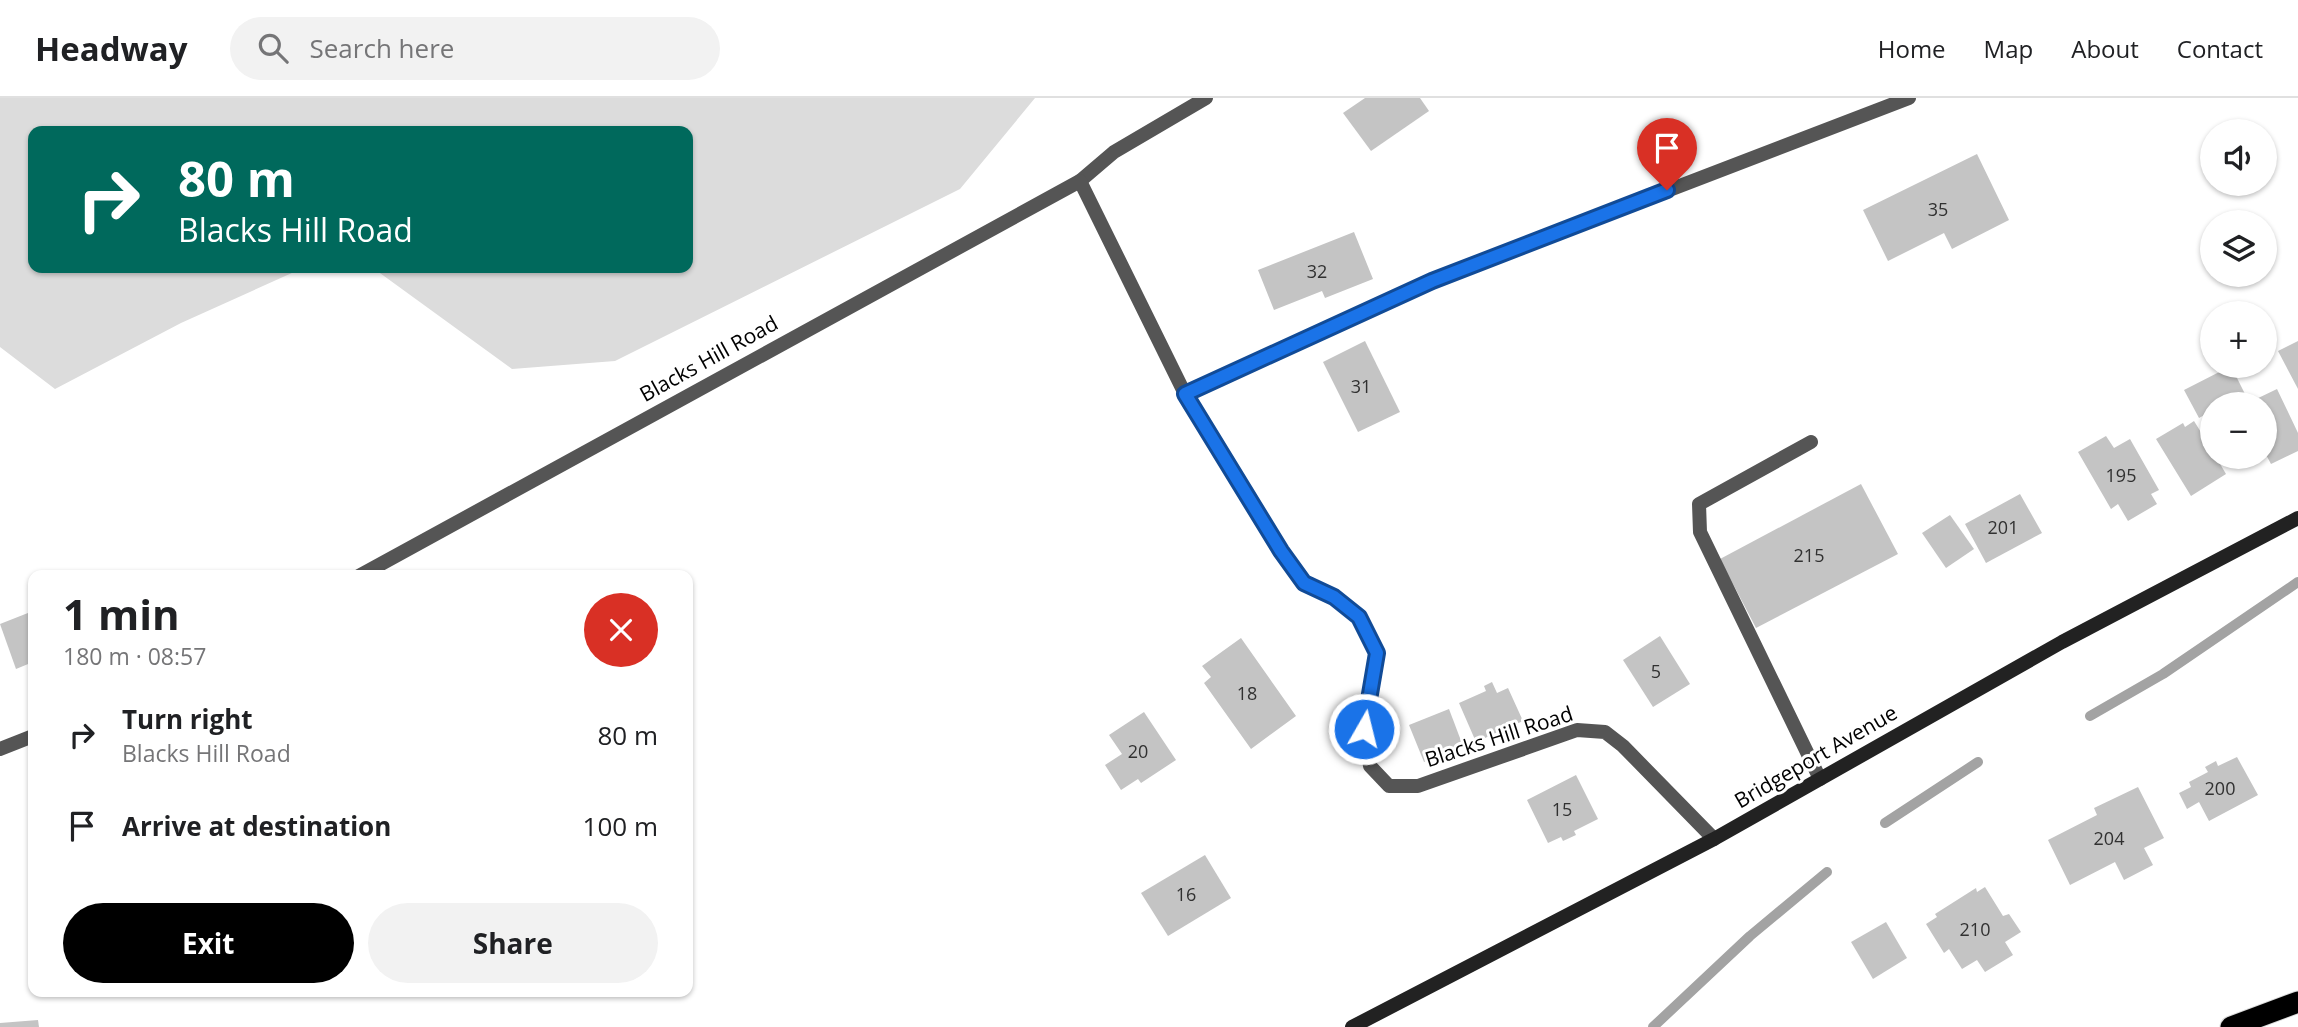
<!DOCTYPE html>
<meta charset="utf-8">
<style>
:root{--surface:#fff;--page:#f2f2f2;--text:#202124;--muted:#757577;--line:#e0e0e0;--accent:#000}
body{margin:0;font-family:"Open Sans",sans-serif;background:var(--page);color:var(--text);height:100vh;display:flex;flex-direction:column;font-size:26px;white-space:nowrap}
*{box-sizing:border-box;margin:0}
p{font-size:23px;color:var(--muted)}
.icon{flex:none;width:38px;height:38px;fill:none;stroke:currentColor;stroke-width:2;stroke-linecap:round;stroke-linejoin:round}
.map{position:relative;flex:1;overflow:hidden}
.side{position:absolute;left:28px;top:472px;width:665px;height:427px;display:flex;flex-direction:column;background:var(--surface);border-radius:14px;box-shadow:0 2px 5px #0004}
.side>*{flex:none}
.guide{position:absolute;left:28px;top:28px;width:665px;height:147px;border-radius:14px;box-shadow:0 2px 5px #0004;background:#00695c;color:#fff;overflow:hidden}
.fabs{position:absolute;left:2200px;top:21px;display:grid;gap:14px}
.fabs a{display:grid;place-items:center;width:77px;height:77px;border-radius:50%;background:var(--surface);box-shadow:0 2px 5px #0004;font-size:35px}
.pin{position:absolute;display:grid;place-items:center;width:60px;height:60px;color:#fff;margin:-72px -30px;border-radius:50% 50% 50% 0;rotate:-45deg;box-shadow:0 0 7px #0007}
.pin .icon{rotate:45deg}
.me{position:absolute;width:77px;margin:-38px;rotate:8deg;stroke-linejoin:round;filter:drop-shadow(0 0 5px #0008)}
.turn{display:flex;align-items:center;gap:24px;height:147px;padding:0 35px;font-size:32px}
.turn .icon{width:91px;height:91px;stroke-width:2.5}
.turn b{display:block;font-size:49px;line-height:60px}
.round{display:grid;place-items:center;flex:none;width:74px;height:74px;border-radius:37px;background:var(--page)}
.headline{display:flex;align-items:center;justify-content:space-between;height:119px;padding:0 35px}
h1{font-size:42px;font-weight:700;line-height:52px}
.action{display:flex;gap:14px;margin-top:auto;padding:14px 35px}
.action a{flex:1;height:80px;border-radius:42px;background:var(--accent);color:#fff;font-size:28px;font-weight:700;line-height:80px;text-align:center}
.action a+a{background:var(--page);color:var(--text)}
ul{padding:0;list-style:none}
li{display:flex;align-items:center;gap:21px;height:91px;padding:0 35px}
li div{flex:1}
li b{display:block;font-size:26px}
li em{font-style:normal}
header{display:flex;align-items:center;gap:42px;box-sizing:border-box;height:98px;padding:0 35px;background:var(--surface);border-bottom:2px solid var(--line)}
header strong{font-size:33px}
nav{display:flex;gap:38px;margin-inline-start:auto;font-size:24px}
.search{width:490px;height:63px;background:var(--page);display:flex;align-items:center;gap:18px;box-sizing:border-box;padding:0 24px;border-radius:38px;color:var(--muted);font-size:26px}
.map>svg:first-child{display:block}
</style>
<header>
<strong>Headway</strong>
<div class="search"><svg class="icon" aria-label="search" viewBox="0 0 24 24"><circle cx="10" cy="10" r="6"/><path d="M15 15l6 6"/></svg>Search here</div>
<nav><a>Home</a><a>Map</a><a>About</a><a>Contact</a></nav>
</header>
<div class="map">
<svg width="2298" height="929" viewBox="0 0 2298 929">
<rect width="100%" height="100%" fill="#fff"/>
<polygon fill="#dcdcdc" points="0,0 1035,0 960,91 615,263 512,271 373,170 688,170 688,33 33,33 33,170 303,170 181,225 55,291 0,249"/>
<g fill="none" stroke-linecap="round" stroke-linejoin="round">
<g stroke="#a3a3a3" stroke-width="10">
<polyline points="2090,618 2163,576 2298,484"/>
<polyline points="1885,725 1978,664"/>
<polyline points="1653,929 1750,838 1827,774"/>
</g>
</g>
<g fill="#c4c4c4">
<polygon points="1365,0 1420,0 1429,13 1371,53 1343,15"/>
<polygon points="1977,56 2009,122 1952,151 1944,135 1888,163 1863,112"/>
<polygon points="1354,134 1373,181 1325,200 1322,193 1274,212 1258,172"/>
<polygon points="1365,243 1400,314 1358,334 1323,264"/>
<polygon points="2298,243 2298,291 2278,253"/>
<polygon points="2231,268 2245,296 2225,306 2212,306 2212,313 2199,320 2184,292"/>
<polygon points="2277,291 2298,335 2298,353 2271,366 2264,353 2264,306 2253,306 2252,303"/>
<polygon points="2194,323 2212,352 2212,359 2216,359 2226,376 2191,398 2156,341 2183,325 2185,329"/>
<polygon points="2106,338 2114,350 2130,341 2159,392 2151,396 2157,406 2128,423 2118,406 2111,411 2078,354"/>
<polygon points="1861,386 1898,456 1756,530 1720,461"/>
<polygon points="2020,396 2042,435 1986,465 1965,426"/>
<polygon points="1950,417 1974,451 1946,470 1922,435"/>
<polygon points="33,513 33,564 16,571 0,526"/>
<polygon points="1660,538 1690,586 1653,609 1623,562"/>
<polygon points="1241,540 1296,618 1251,651 1204,585 1211,579 1202,568"/>
<polygon points="1492,584 1497,595 1508,590 1523,623 1476,644 1459,605 1486,593 1484,588"/>
<polygon points="1449,611 1463,648 1424,664 1409,627"/>
<polygon points="1144,614 1176,662 1141,685 1138,681 1121,692 1105,667 1122,656 1109,637"/>
<polygon points="2237,659 2258,697 2209,723 2199,704 2187,711 2179,695 2191,689 2189,684 2208,674 2205,669 2216,663 2218,668"/>
<polygon points="1576,677 1598,721 1574,733 1576,737 1563,743 1561,739 1548,745 1527,702"/>
<polygon points="2138,689 2164,740 2144,750 2153,767 2124,782 2115,764 2070,787 2048,742 2097,717 2094,710"/>
<polygon points="1205,757 1231,800 1168,838 1141,795"/>
<polygon points="1985,789 2003,818 2009,816 2021,834 2005,844 2013,857 1985,874 1977,862 1962,871 1949,851 1944,855 1926,826 1937,819 1935,816 1976,790 1977,794"/>
<polygon points="1886,824 1907,860 1873,881 1851,844"/>
<polygon points="38,922 39,929 0,929 0,925"/>
</g>
<g fill="none" stroke-linecap="round" stroke-linejoin="round">
<defs>
<polyline id="motorway" points="2231,929 2298,904"/>
</defs>
<use href="#motorway" stroke="#dbdbdb" stroke-width="23"/>
<polyline stroke="#555" stroke-width="14" points="1811,344 1699,406 1700,434 1820,681"/>
<g stroke="#555" stroke-width="14">
<polyline points="1080,83 1114,54 1206,0"/>
<polyline points="1185,296 1432,183 1909,0"/>
<polyline points="359,478 1080,83 1185,296 1281,453 1304,485 1334,499 1359,519 1377,555 1364,631 1370,668 1389,688 1418,688 1577,632 1605,634 1623,648 1714,741"/>
<polyline points="0,651 33,638"/>
</g>
<polyline stroke="#222" stroke-width="14" points="1352,929 1714,741 2062,544 2298,420"/>
<use href="#motorway" stroke="#000" stroke-width="21"/>
</g>
<g fill="none" stroke-linecap="round" stroke-linejoin="round">
<defs>
<polyline id="route" points="1364,631 1377,555 1359,519 1334,499 1304,485 1281,453 1185,296 1432,183 1667,92"/>
</defs>
<use href="#route" stroke="#114b97" stroke-width="18"/>
<use href="#route" stroke="#1a73e8" stroke-width="12"/>
</g>
<g text-anchor="middle" stroke-width="6" stroke-linejoin="round" paint-order="stroke">
<g font-size="18" fill="#313131">
<text x="1938" y="118">35</text>
<text x="1317" y="180">32</text>
<text x="1361" y="295">31</text>
<text x="2121" y="384">195</text>
<text x="2003" y="436">201</text>
<text x="1809" y="464">215</text>
<text x="1656" y="580">5</text>
<text x="1247" y="602">18</text>
<text x="1138" y="660">20</text>
<text x="2220" y="697">200</text>
<text x="1562" y="718">15</text>
<text x="2109" y="747">204</text>
<text x="1186" y="803">16</text>
<text x="1975" y="838">210</text>
</g>
<g font-size="21" fill="#000" stroke="#fff">
<text transform="translate(709 261) rotate(-29)" y="7">Blacks Hill Road</text>
<text transform="translate(1499 639) rotate(-18)" y="7">Blacks Hill Road</text>
<text transform="translate(1816 659) rotate(-30)" y="7">Bridgeport Avenue</text>
</g>
</g>
</svg>
<div class="fabs">
<a><svg class="icon" aria-label="sound" viewBox="0 0 24 24"><path d="M4 9h4l5-4v14l-5-4H4zM17 9q2 3 0 6"/></svg></a>
<a><svg class="icon" aria-label="layers" viewBox="0 0 24 24"><path d="M12 4l9 5-9 5-9-5zM3 14l9 5 9-5"/></svg></a>
<a>+</a>
<a>−</a>
</div>
<div class="pin" style="left:1667px;top:92px;background:#d93025"><svg class="icon" aria-label="arrive" viewBox="0 0 24 24"><path d="M6 21V4h12l-3 4 3 4H6"/></svg></div>
<svg class="me" style="left:1364px;top:631px" viewBox="-20 -20 40 40"><circle r="17" fill="#1a73e8" stroke="#fff" stroke-width="3"/><path d="M0-11L8 9 0 5-8 9z" fill="#fff"/></svg>
<div class="guide">
<div class="turn"><svg class="icon" aria-label="right" viewBox="0 0 24 24"><path d="M7 20v-9h11M14 6l5 5-5 5"/></svg><div><b>80 m</b>Blacks Hill Road</div></div>
</div>
<section class="side">
<div class="headline"><div><h1>1 min</h1><p>180 m · 08:57</p></div><a class="round" style="background:#d93025;color:#fff"><svg class="icon" aria-label="close" viewBox="0 0 24 24"><path d="M6 6l12 12M18 6L6 18"/></svg></a></div>
<ul>
<li><svg class="icon" aria-label="right" viewBox="0 0 24 24"><path d="M7 20v-9h11M14 6l5 5-5 5"/></svg><div><b>Turn right</b><p>Blacks Hill Road</p></div><em>80 m</em></li>
<li><svg class="icon" aria-label="arrive" viewBox="0 0 24 24"><path d="M6 21V4h12l-3 4 3 4H6"/></svg><div><b>Arrive at destination</b></div><em>100 m</em></li>
</ul>
<div class="action"><a>Exit</a><a>Share</a></div>
</section>
</div>
